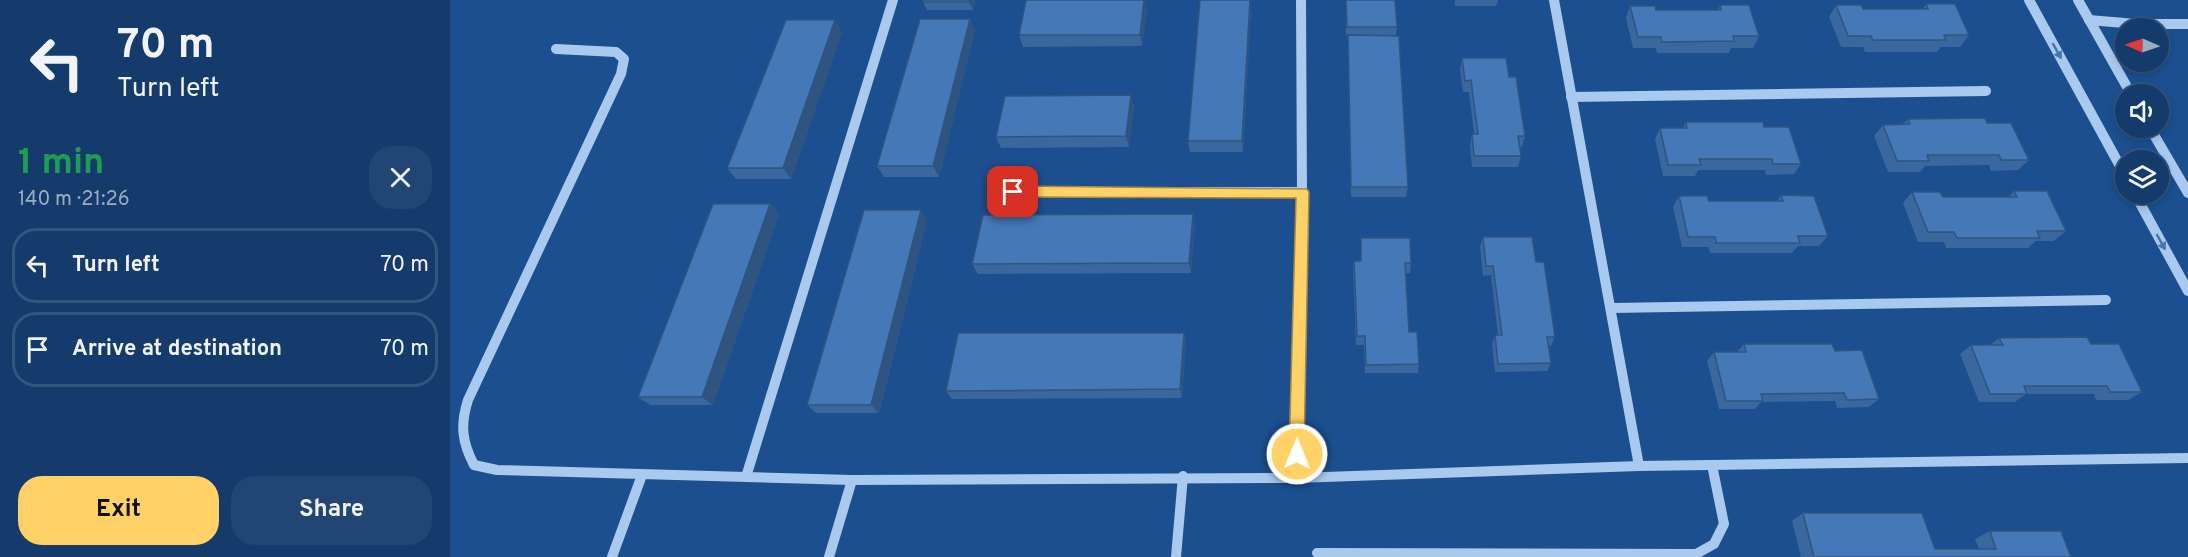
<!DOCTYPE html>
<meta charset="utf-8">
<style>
:root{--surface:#143b6b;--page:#214673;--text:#f1f3f6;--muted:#9dadc1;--line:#33557e;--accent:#ffd166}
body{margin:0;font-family:Overpass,sans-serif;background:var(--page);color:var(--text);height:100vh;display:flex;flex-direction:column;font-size:22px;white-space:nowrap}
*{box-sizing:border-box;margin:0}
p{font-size:20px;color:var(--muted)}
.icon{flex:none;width:33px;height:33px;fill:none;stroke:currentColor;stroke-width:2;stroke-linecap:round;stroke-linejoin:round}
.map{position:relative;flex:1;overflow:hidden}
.panel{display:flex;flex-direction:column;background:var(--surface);width:450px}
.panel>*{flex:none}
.top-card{background:#143b6b;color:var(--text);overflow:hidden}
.needle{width:39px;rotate:272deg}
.fabs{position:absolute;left:1665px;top:18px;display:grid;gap:12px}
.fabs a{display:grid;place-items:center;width:54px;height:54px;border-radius:50%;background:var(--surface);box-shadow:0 3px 9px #0003,0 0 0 2px var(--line);font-size:30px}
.pin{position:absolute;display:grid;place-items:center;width:51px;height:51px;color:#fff;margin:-26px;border-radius:12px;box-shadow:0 3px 9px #0006}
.me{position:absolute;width:66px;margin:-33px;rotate:1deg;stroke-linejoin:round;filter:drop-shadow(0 0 4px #0008)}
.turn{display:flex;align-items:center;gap:21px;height:126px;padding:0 18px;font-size:27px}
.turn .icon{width:78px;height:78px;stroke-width:2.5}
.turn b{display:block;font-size:42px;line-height:51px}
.round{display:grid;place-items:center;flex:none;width:63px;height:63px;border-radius:24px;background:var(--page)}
.head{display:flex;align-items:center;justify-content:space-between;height:102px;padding:0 18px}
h1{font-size:36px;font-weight:700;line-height:45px;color:#1e9e55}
.button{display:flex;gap:12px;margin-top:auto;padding:12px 18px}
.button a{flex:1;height:69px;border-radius:24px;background:var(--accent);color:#111;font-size:24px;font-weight:700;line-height:69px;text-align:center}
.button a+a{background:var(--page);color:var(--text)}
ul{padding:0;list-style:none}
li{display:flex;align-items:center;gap:18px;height:75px;margin:0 12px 9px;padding:0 6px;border:3px solid var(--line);border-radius:24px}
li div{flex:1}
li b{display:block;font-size:22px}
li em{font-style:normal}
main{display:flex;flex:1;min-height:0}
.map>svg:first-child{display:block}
</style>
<main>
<section class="panel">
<div class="top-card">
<div class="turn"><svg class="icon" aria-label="left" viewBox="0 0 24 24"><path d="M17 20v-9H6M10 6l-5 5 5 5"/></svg><div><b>70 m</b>Turn left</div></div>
</div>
<div class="head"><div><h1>1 min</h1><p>140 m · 21:26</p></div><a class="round"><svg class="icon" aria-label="close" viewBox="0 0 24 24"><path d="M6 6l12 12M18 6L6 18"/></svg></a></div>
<ul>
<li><svg class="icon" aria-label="left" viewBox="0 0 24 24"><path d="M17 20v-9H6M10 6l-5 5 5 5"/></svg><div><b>Turn left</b></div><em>70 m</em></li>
<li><svg class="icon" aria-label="arrive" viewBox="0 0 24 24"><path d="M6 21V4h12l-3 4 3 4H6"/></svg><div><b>Arrive at destination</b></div><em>70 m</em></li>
</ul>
<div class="button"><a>Exit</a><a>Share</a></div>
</section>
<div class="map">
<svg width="1738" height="557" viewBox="0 0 1738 557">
<rect width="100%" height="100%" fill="#1b4f8f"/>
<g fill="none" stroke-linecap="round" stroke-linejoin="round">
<g stroke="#a9c9ee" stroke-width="10">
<polyline points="1104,0 1189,466"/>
<polyline points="1579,0 1676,177"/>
<polyline points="1628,0 1681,94"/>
<polyline points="1639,20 1686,24 1738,24"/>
<path d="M 106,49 L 166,52 L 174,59 L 171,74 L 18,400 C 10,425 12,442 24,465 L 47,470 L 402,480 L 846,478 L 1189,466 L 1738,458"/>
<polyline points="1121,97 1536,91"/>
<polyline points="1700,128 1738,193"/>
<polyline points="563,192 852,192"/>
<polyline points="1685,194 1738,291"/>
<polyline points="1161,308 1656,300"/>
<polyline points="296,477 443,0"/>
<polyline points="846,478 852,192 851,0"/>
<polyline points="867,553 1246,554 1264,544 1274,524 1262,465"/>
<polyline points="162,557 192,475"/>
<polyline points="379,557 402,480"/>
<polyline points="726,557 733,476"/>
</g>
</g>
<g fill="#3a679d">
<polygon points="525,0 523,10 477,10 473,2"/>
<polygon points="896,0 947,27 946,35 896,35"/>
<polygon points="1005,0 1048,0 1046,6 1005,6"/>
<polygon points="1476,4 1519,35 1510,47 1491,47 1487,52 1415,52 1413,47 1391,47 1379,17 1386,5 1413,9 1473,9"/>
<polygon points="1270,5 1309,36 1303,48 1281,48 1279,53 1207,53 1206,48 1183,48 1176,18 1180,6 1206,10 1268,10"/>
<polygon points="801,10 793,152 740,152 738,141"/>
<polygon points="697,11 692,46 573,47 569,35"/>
<polygon points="520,19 525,30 489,177 434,177 427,166"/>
<polygon points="392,32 341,179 286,179 277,168"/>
<polygon points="898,35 958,187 956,197 901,197"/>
<polygon points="1012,58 1059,77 1075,136 1072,147 1070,147 1071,156 1068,167 1022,167 1020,145 1022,134 1024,134 1019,92 1013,92 1010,69"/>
<polygon points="684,106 679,147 551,148 546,137"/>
<polygon points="1458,119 1537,123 1579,160 1568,170 1541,171 1539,165 1475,166 1470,172 1438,172 1424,136 1433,125 1453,124"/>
<polygon points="1236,122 1314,127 1351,164 1344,174 1316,175 1315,170 1248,170 1245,176 1213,176 1205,139 1210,128 1233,128"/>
<polygon points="1564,191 1616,231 1604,241 1586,241 1578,248 1496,248 1494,242 1468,242 1453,203 1462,192 1493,197 1558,197"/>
<polygon points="1331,195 1378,236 1369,246 1348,246 1342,253 1260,253 1258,247 1232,247 1223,207 1229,196 1259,201 1327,201"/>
<polygon points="320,204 329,214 263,405 200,405 188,397"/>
<polygon points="743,214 745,224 741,273 528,274 522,264"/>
<polygon points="477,220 429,413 366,413 357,405"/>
<polygon points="1033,237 1086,262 1105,337 1101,346 1099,346 1101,363 1097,371 1045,372 1042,344 1045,335 1048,335 1041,275 1033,276 1030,247"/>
<polygon points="911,238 961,263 960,273 955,273 959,332 969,364 968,373 915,373 914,345 906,345 903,270 904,261 911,261"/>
<polygon points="734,333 736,342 732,398 502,399 496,391"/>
<polygon points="1549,338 1641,344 1692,392 1678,400 1646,400 1644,394 1576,394 1565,402 1529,402 1510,354 1521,345 1540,345"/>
<polygon points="1294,344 1385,351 1429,399 1419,407 1387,408 1385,401 1311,402 1305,409 1269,409 1257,361 1264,352 1287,352"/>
<polygon points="1353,513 1485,549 1529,549 1525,539 1540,531 1621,557 1351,557 1342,521"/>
</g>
<g fill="#305480">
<polygon points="520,0 525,0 523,10 519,2"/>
<polygon points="695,0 697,11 692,46 690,35"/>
<polygon points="800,0 801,10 793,152 792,141"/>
<polygon points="520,19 525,30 489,177 483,166"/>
<polygon points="385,20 392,32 341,179 333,168"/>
<polygon points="681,95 684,106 679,147 676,136"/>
<polygon points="320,204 329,214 263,405 252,397"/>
<polygon points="471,210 477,220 429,413 421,405"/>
<polygon points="743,214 745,224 741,273 739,263"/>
<polygon points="734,333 736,342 732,398 730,389"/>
</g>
<g fill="#4478b7" stroke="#305480" stroke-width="1.5">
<polygon points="473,0 520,0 519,2 473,2"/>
<polygon points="576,0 694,0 690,35 569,35"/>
<polygon points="750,0 800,0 792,141 738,141"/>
<polygon points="896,0 945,0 947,27 897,27"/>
<polygon points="1476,4 1505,4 1519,35 1494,35 1496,40 1423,40 1421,36 1398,36 1386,5 1411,5 1413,9 1478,9"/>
<polygon points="1270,5 1299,5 1309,36 1283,36 1284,41 1212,42 1211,37 1188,37 1180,6 1205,6 1206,10 1271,10"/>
<polygon points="470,19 520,19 483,166 427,166"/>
<polygon points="336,20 385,20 333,168 277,168"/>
<polygon points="898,35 949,36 958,187 901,187"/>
<polygon points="1012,58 1056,58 1059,77 1066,77 1075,136 1068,136 1071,156 1024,156 1022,134 1028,134 1021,80 1015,81"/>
<polygon points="681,95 676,136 546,137 555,96"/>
<polygon points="1535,118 1537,123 1561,123 1579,160 1551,160 1549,155 1477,155 1479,161 1447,161 1433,125 1460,124 1458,119"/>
<polygon points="1236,122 1313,122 1314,127 1339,127 1351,164 1323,164 1322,159 1249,159 1251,165 1218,165 1210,128 1237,128"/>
<polygon points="1564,191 1597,191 1616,231 1587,231 1590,238 1507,238 1504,232 1478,232 1462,192 1490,192 1493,197 1567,197"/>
<polygon points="1331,195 1364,196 1378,236 1348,236 1350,243 1266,243 1265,237 1238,237 1229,196 1257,196 1259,201 1333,201"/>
<polygon points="263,204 320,204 252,397 188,397"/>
<polygon points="414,210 471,210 421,405 357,405"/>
<polygon points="743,214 739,263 522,264 533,215"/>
<polygon points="1033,237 1082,237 1086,262 1094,262 1105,337 1097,337 1101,363 1048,364 1045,335 1052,335 1043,266 1036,266"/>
<polygon points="911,238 960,238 961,263 955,263 959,332 967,332 969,364 916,365 915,336 907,336 904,261 911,261"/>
<polygon points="508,333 734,333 730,389 496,391"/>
<polygon points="1637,337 1641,344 1669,344 1692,392 1660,392 1657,386 1574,386 1577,394 1540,394 1521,345 1553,345 1549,338"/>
<polygon points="1294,344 1382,344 1385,351 1412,350 1429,399 1397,400 1394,393 1311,394 1313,401 1276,401 1264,352 1296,352"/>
<polygon points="1353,513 1472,513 1485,549 1546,549 1540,531 1611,531 1621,557 1364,557"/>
</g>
<defs><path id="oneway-solid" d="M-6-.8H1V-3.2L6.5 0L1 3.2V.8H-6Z" transform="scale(1.5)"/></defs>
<g fill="#4674ac">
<use href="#oneway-solid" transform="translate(1607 51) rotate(61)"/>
<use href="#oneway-solid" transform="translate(1711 242) rotate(61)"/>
</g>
<polygon fill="#ffd166" stroke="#a68842" stroke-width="1.5" points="563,186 857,189 859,192 854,454 852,459 847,461 842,459 839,454 846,198 563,197 557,192"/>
</svg>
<div class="fabs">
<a><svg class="needle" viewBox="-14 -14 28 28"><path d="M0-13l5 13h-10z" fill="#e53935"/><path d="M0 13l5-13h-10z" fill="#9dadc1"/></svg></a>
<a><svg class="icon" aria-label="sound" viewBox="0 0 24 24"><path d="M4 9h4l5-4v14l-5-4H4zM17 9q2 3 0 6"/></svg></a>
<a><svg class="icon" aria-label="layers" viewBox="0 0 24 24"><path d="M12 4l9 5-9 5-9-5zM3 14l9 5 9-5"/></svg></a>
</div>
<div class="pin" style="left:563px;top:192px;background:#d93025"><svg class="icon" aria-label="arrive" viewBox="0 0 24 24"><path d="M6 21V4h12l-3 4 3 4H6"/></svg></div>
<svg class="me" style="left:847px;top:454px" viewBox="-20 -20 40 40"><circle r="17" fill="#ffd166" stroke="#fff" stroke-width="3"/><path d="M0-11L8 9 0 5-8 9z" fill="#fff"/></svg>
</div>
</main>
